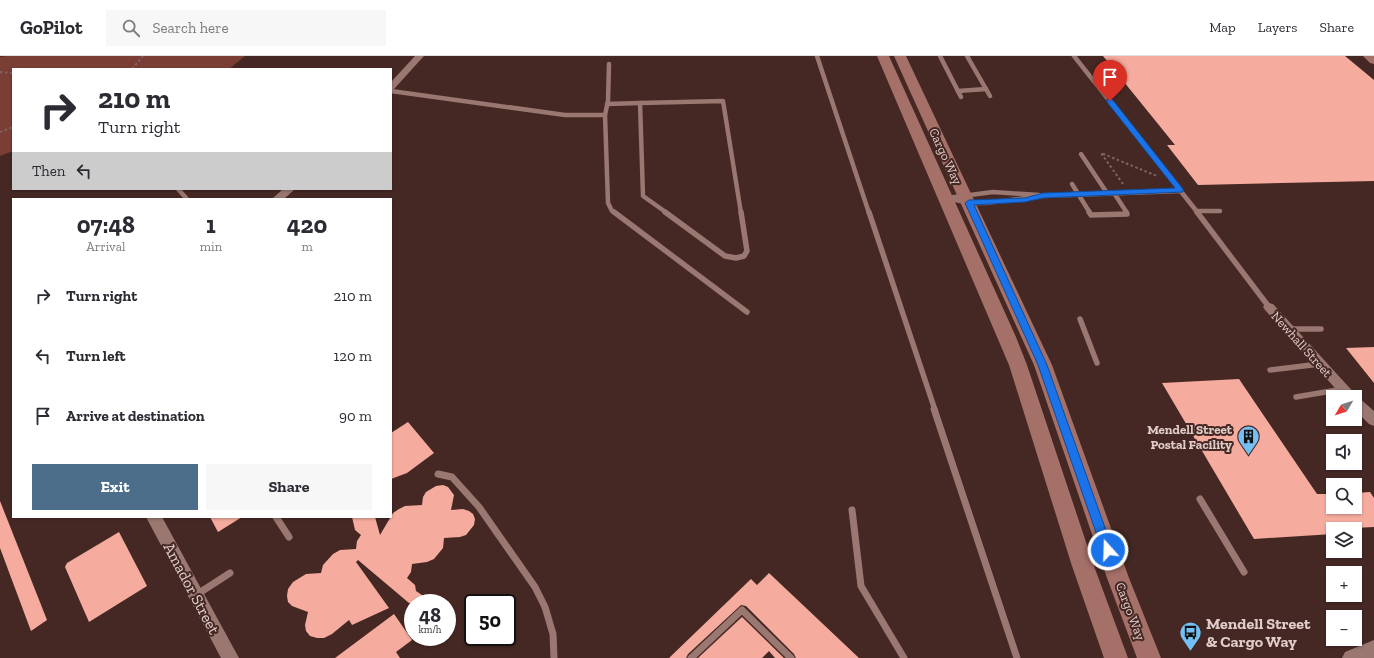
<!DOCTYPE html>
<meta charset="utf-8">
<style>
:root{--surface:#fff;--page:#f7f7f7;--text:#2b2b33;--muted:#7c7c81;--line:#e1e1e2;--accent:#4c6e8b}
body{margin:0;font-family:"Zilla Slab",serif;background:var(--page);color:var(--text);height:100vh;display:flex;flex-direction:column;font-size:15px;white-space:nowrap}
*{box-sizing:border-box;margin:0}
p{font-size:13px;color:var(--muted)}
.icon{flex:none;width:22px;height:22px;fill:none;stroke:currentColor;stroke-width:2;stroke-linecap:round;stroke-linejoin:round}
.map{position:relative;flex:1;overflow:hidden}
.panel{position:absolute;left:12px;top:142px;width:380px;height:320px;display:flex;flex-direction:column;background:var(--surface);border-radius:0px;box-shadow:0 1px 3px #0004}
.panel>*{flex:none}
.top-card{position:absolute;left:12px;top:12px;width:380px;height:122px;border-radius:0px;box-shadow:0 1px 3px #0004;background:#fff;color:var(--text);overflow:hidden}
.needle{width:26px;rotate:231deg}
.buttons{position:absolute;left:1326px;top:334px;display:grid;gap:8px}
.buttons a{display:grid;place-items:center;width:36px;height:36px;border-radius:0px;background:var(--surface);box-shadow:0 1px 3px #0004;font-size:20px}
.speed{position:absolute;left:404px;top:538px;display:flex;gap:8px;font-size:20px;font-weight:700;text-align:center}
.speed>*{display:grid;place-content:center;width:52px;height:52px;border-radius:50%;background:var(--surface);box-shadow:0 1px 3px #0004;line-height:1}
.speed small{font-size:10px;font-weight:400}
.speed .limit{border:2px solid #111;border-radius:6px;background:#fff;color:#111}
.pin{position:absolute;display:grid;place-items:center;width:34px;height:34px;color:#fff;margin:-41px -17px;border-radius:50% 50% 50% 0;rotate:-45deg;box-shadow:0 0 4px #0007}
.pin .icon{rotate:45deg}
.me{position:absolute;width:44px;margin:-22px;rotate:340deg;stroke-linejoin:round;filter:drop-shadow(0 0 3px #0008)}
.turn{display:flex;align-items:center;gap:14px;height:84px;padding:0 20px;font-size:18px}
.turn .icon{width:52px;height:52px;stroke-width:2.5}
.turn b{display:block;font-size:28px;line-height:34px}
.then{display:flex;align-items:center;height:38px;padding:0 20px;background:#0003;gap:8px;font-size:15px}
.eta{display:flex;justify-content:space-evenly;align-items:center;height:68px;text-align:center}
.eta b{font-size:24px;font-weight:800;line-height:28px}
.button{display:flex;gap:8px;margin-top:auto;padding:8px 20px}
.button a{flex:1;height:46px;border-radius:0px;background:var(--accent);color:#fff;font-size:16px;font-weight:800;line-height:46px;text-align:center}
.button a+a{background:var(--page);color:var(--text)}
ul{padding:0;list-style:none}
li{display:flex;align-items:center;gap:12px;height:60px;padding:0 20px}
li div{flex:1}
li b{display:block;font-size:15px}
li em{font-style:normal}
header{display:flex;align-items:center;gap:24px;box-sizing:border-box;height:56px;padding:0 20px;background:var(--surface);border-bottom:1px solid var(--line)}
header strong{font-size:19px}
nav{display:flex;gap:22px;margin-inline-start:auto;font-size:14px}
.search{width:280px;height:36px;background:var(--page);display:flex;align-items:center;gap:10px;box-sizing:border-box;padding:0 14px;border-radius:0px;color:var(--muted);font-size:15px}
.map>svg:first-child{display:block}
</style>
<header>
<strong>GoPilot</strong>
<div class="search"><svg class="icon" aria-label="search" viewBox="0 0 24 24"><circle cx="10" cy="10" r="6"/><path d="M15 15l6 6"/></svg>Search here</div>
<nav><a>Map</a><a>Layers</a><a>Share</a></nav>
</header>
<div class="map">
<svg width="1374" height="602" viewBox="0 0 1374 602">
<rect width="100%" height="100%" fill="#452823"/>
<polygon fill="#7b3e34" points="7,0 245,0 229,13 13,13 13,95 0,100 0,1"/>
<g fill="#f5ac9e">
<polygon points="1103,0 1345,0 1374,24 1374,125 1198,129 1167,89 1175,89"/>
<polygon points="1374,291 1374,327 1346,292"/>
<polygon points="1239,323 1317,438 1333,438 1333,451 1355,451 1355,437 1370,436 1374,442 1374,471 1333,473 1333,478 1254,483 1162,327"/>
<polygon points="408,366 434,397 407,417 391,423 391,377"/>
<polygon points="443,429 448,431 454,439 451,454 463,453 469,455 473,458 475,463 474,469 466,479 460,481 444,482 443,492 434,503 427,506 412,508 411,516 407,522 415,529 416,535 434,547 409,547 358,504 356,506 389,552 352,569 349,564 332,578 324,582 317,582 310,580 306,575 305,569 308,556 292,550 288,546 287,540 288,533 293,526 306,518 321,517 323,509 333,498 340,494 356,493 357,485 361,479 355,474 352,461 375,461 380,479 393,457 399,453 405,450 422,449 423,441 426,436 436,430"/>
<polygon points="0,445 47,564 31,575 0,492"/>
<polygon points="210,461 242,461 218,476"/>
<polygon points="119,476 147,530 89,566 65,511 67,507"/>
<polygon points="769,517 859,602 796,602 794,598 746,550 741,549 688,598 686,602 669,602 751,523 757,529"/>
<polygon points="394,558 412,584 396,596 400,602 335,602"/>
<polygon points="742,561 784,602 775,602 769,595 762,602 698,602"/>
</g>
<g fill="none" stroke-linecap="round" stroke-linejoin="round">
<g stroke="#7f6561" stroke-width="2" stroke-dasharray="2.5 2.5" stroke-linecap="butt">
<polyline points="132,13 143,0"/>
<polyline points="0,16 13,17"/>
<polyline points="0,76 13,71"/>
<polyline points="1123,128 1101,97 1157,120"/>
</g>
<g stroke="#9a7770" stroke-width="4.5">
<polyline points="817,0 869,157"/>
<polyline points="940,0 961,41"/>
<polyline points="967,0 990,40"/>
<polyline points="1074,0 1198,157"/>
<polyline points="391,35 565,59 605,59 608,45 609,8"/>
<polyline points="958,35 986,33"/>
<polyline points="640,47 643,140 667,157"/>
<polyline points="640,47 723,45 741,157"/>
<polyline points="607,48 640,47"/>
<polyline points="605,59 608,147 612,155 615,157"/>
<polyline points="1081,98 1107,137"/>
<polyline points="1072,128 1090,157"/>
<polyline points="178,133 187,143"/>
<polyline points="1114,137 1127,157"/>
<polyline points="947,142 969,147 986,147 1043,140 1180,135"/>
<polyline points="947,142 993,136 1039,139"/>
<polyline points="1196,155 1220,155"/>
</g>
<g stroke="#9a7770" stroke-width="5.5">
<polyline points="614,156 747,256"/>
<polyline points="665,156 725,200 736,202 744,200 747,195 741,156"/>
<polyline points="869,156 935,354"/>
<polyline points="1089,156 1091,159 1127,158 1126,156"/>
<polyline points="1197,156 1269,251"/>
<polyline points="1080,263 1097,307"/>
<polyline points="1289,273 1321,273"/>
<polyline points="1270,314 1320,308"/>
<polyline points="1296,341 1343,333"/>
</g>
<g stroke="#9a7770" stroke-width="7">
<polyline points="934,353 1017,602"/>
<polyline points="438,418 452,421 479,451 535,531 545,551 553,578 554,602"/>
<polyline points="1200,443 1244,516"/>
<polyline points="852,454 861,530 904,602"/>
<polyline points="276,461 289,481"/>
<polyline points="196,539 230,517"/>
<polyline points="691,602 742,554 791,602"/>
</g>
<g fill="#9a7770" fill-rule="evenodd">
<polygon points="415,0 424,0 394,33 391,34 391,26"/>
<polygon points="283,133 295,133 284,143 272,143"/>
<polygon points="1269,247 1273,248 1357,340 1374,355 1374,370 1369,368 1355,354 1355,341 1343,341 1265,254 1263,251 1265,248"/>
<polygon points="146,461 162,461 239,602 221,602"/>
<polygon points="1374,584 1374,602 1342,602 1345,596"/>
</g>
<g fill="#a57067" fill-rule="evenodd">
<polygon points="877,0 889,0 1016,281 1027,309 1094,510 1128,602 1104,602 1072,510 1009,309"/>
<polygon points="894,0 906,0 1052,309 1129,522 1161,602 1137,602 1107,522 1034,309"/>
<polygon points="1363,0 1374,0 1374,8 1370,7"/>
</g>
</g>
<polygon fill="#1a73e8" stroke="#114b97" points="1107,43 1112,43 1183,133 1183,136 1043,142 1025,146 974,149 1047,309 1113,494 1112,498 1108,499 1104,498 1102,494 1038,309 965,147 969,144 1025,142 1043,137 1175,132 1107,46"/>
<defs>
<symbol id="building-pin" viewBox="-11 -11 22 30"><path d="M0 17L-7.5 6A9.5 9.5 0 1 1 7.5 6Z" fill="#74c0f6" stroke="#452823"/><path d="M-4-6H4V6H1V3H-1V6H-4ZM-2.5-4.3h1.7v1.8h-1.7ZM.8-4.3h1.7v1.8H.8ZM-2.5-1h1.7V.8h-1.7ZM.8-1h1.7V.8H.8Z" fill="#111"/></symbol>
<symbol id="bus-pin" viewBox="-11 -11 22 30"><path d="M0 17L-7.5 6A9.5 9.5 0 1 1 7.5 6Z" fill="#74c0f6" stroke="#452823"/><path d="M-5-6H5V4H4V6H2V4H-2V6H-4V4H-5ZM-3.5-4V0h7V-4ZM-3.5 1.2v1.5H-2V1.2ZM2 1.2v1.5H3.5V1.2Z" fill="#111"/></symbol>
</defs>
<g fill-rule="evenodd">
<use href="#building-pin" x="1236" y="368" width="25" height="34"/>
<use href="#bus-pin" x="1178" y="564" width="25" height="34"/>
</g>
<g text-anchor="middle" stroke-width="4" stroke-linejoin="round" paint-order="stroke">
<g font-size="13" fill="#e1cdca" stroke="#452823">
<text transform="translate(946 100) rotate(65)" y="5">Cargo Way</text>
<text transform="translate(1302 288) rotate(48)" y="5">Newhall Street</text>
<text transform="translate(1131 555) rotate(69)" y="5">Cargo Way</text>
</g>
<g font-size="13" font-weight="bold" fill="#e1cdca" stroke="#452823" text-anchor="end">
<text x="1232" y="378">Mendell Street<tspan x="1232" dy="15">Postal Facility</tspan></text>
</g>
<g font-size="16" fill="#e1cdca" stroke="#452823">
<text transform="translate(192 532) rotate(62)" y="6">Amador Street</text>
</g>
<g font-size="16" font-weight="bold" fill="#e1cdca" stroke="#452823" text-anchor="start">
<text x="1206" y="573">Mendell Street<tspan x="1206" dy="18">&amp; Cargo Way</tspan></text>
</g>
</g>
</svg>
<div class="buttons">
<a><svg class="needle" viewBox="-14 -14 28 28"><path d="M0-13l5 13h-10z" fill="#e53935"/><path d="M0 13l5-13h-10z" fill="#7c7c81"/></svg></a>
<a><svg class="icon" aria-label="sound" viewBox="0 0 24 24"><path d="M4 9h4l5-4v14l-5-4H4zM17 9q2 3 0 6"/></svg></a>
<a><svg class="icon" aria-label="search" viewBox="0 0 24 24"><circle cx="10" cy="10" r="6"/><path d="M15 15l6 6"/></svg></a>
<a><svg class="icon" aria-label="layers" viewBox="0 0 24 24"><path d="M12 4l9 5-9 5-9-5zM3 14l9 5 9-5"/></svg></a>
<a>+</a>
<a>−</a>
</div>
<div class="speed"><div>48<small>km/h</small></div><div class="limit">50</div></div>
<div class="pin" style="left:1110px;top:45px;background:#d93025"><svg class="icon" aria-label="arrive" viewBox="0 0 24 24"><path d="M6 21V4h12l-3 4 3 4H6"/></svg></div>
<svg class="me" style="left:1108px;top:494px" viewBox="-20 -20 40 40"><circle r="17" fill="#1a73e8" stroke="#fff" stroke-width="3"/><path d="M0-11L8 9 0 5-8 9z" fill="#fff"/></svg>
<div class="top-card">
<div class="turn"><svg class="icon" aria-label="right" viewBox="0 0 24 24"><path d="M7 20v-9h11M14 6l5 5-5 5"/></svg><div><b>210 m</b>Turn right</div></div>
<div class="then">Then<svg class="icon" aria-label="left" viewBox="0 0 24 24"><path d="M17 20v-9H6M10 6l-5 5 5 5"/></svg></div>
</div>
<section class="panel">
<div class="eta">
<div><b>07:48</b><p>Arrival</p></div>
<div><b>1</b><p>min</p></div>
<div><b>420</b><p>m</p></div>
</div>
<ul>
<li><svg class="icon" aria-label="right" viewBox="0 0 24 24"><path d="M7 20v-9h11M14 6l5 5-5 5"/></svg><div><b>Turn right</b></div><em>210 m</em></li>
<li><svg class="icon" aria-label="left" viewBox="0 0 24 24"><path d="M17 20v-9H6M10 6l-5 5 5 5"/></svg><div><b>Turn left</b></div><em>120 m</em></li>
<li><svg class="icon" aria-label="arrive" viewBox="0 0 24 24"><path d="M6 21V4h12l-3 4 3 4H6"/></svg><div><b>Arrive at destination</b></div><em>90 m</em></li>
</ul>
<div class="button"><a>Exit</a><a>Share</a></div>
</section>
</div>
